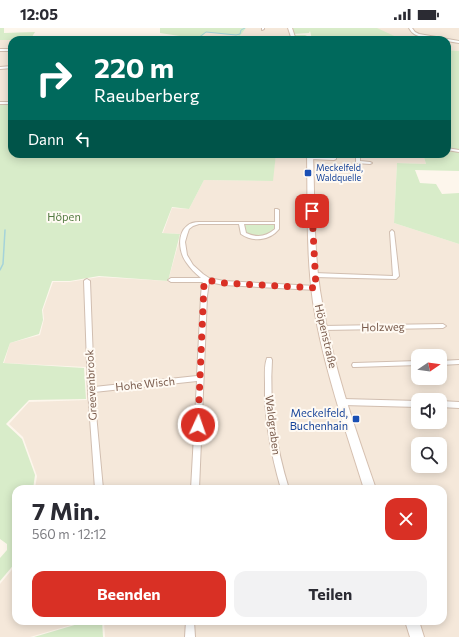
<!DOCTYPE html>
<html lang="de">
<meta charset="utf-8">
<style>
:root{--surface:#fff;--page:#f2f2f3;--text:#2b2b33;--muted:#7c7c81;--accent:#d93025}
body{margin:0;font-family:Commissioner,sans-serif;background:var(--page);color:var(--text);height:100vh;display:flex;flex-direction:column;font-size:15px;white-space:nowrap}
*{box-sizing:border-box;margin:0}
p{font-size:13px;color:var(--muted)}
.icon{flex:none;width:22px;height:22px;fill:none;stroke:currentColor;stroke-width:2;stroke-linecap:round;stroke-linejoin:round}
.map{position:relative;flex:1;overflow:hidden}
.drawer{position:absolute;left:12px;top:457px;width:435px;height:140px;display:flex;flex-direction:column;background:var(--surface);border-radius:12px;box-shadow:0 2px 10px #0003}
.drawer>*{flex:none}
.hud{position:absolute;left:8px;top:8px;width:443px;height:122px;border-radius:12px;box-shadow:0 2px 10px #0003;background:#00695c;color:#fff;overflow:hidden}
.needle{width:26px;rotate:77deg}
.tools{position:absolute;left:411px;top:321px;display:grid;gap:8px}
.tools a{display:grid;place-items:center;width:36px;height:36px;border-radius:8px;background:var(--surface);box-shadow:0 2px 10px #0003;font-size:20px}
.pin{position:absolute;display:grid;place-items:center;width:34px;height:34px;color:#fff;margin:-17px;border-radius:8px;box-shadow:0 2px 6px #0006}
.me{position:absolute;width:44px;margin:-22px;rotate:3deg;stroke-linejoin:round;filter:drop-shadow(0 0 3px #0008)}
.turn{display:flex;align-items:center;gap:14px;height:84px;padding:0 20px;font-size:18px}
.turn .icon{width:52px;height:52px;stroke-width:2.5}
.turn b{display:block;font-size:28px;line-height:34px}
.then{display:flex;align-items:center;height:38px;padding:0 20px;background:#0003;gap:8px;font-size:15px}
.round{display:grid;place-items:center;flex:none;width:42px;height:42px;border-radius:12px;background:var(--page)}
.overview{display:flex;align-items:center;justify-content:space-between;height:68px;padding:0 20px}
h1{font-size:24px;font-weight:700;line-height:30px}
.action{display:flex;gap:8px;margin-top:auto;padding:8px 20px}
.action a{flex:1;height:46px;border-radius:12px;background:var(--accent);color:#fff;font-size:16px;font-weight:700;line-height:46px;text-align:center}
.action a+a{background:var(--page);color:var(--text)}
.status{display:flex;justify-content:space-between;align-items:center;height:28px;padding:0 20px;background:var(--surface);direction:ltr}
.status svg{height:11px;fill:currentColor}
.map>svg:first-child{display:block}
</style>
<div class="status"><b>12:05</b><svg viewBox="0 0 49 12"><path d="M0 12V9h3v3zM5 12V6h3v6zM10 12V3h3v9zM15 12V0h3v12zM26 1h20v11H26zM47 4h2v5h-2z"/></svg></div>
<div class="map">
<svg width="459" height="609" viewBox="0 0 459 609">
<rect width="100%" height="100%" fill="#fdf6ec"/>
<g fill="#f5e8da" fill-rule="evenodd">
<polygon points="246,0 288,0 292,12 198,12 207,4 240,8"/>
<polygon points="374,0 459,0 459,23 447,22 447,12 403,12"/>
<polygon points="0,12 27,12 12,12 12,76 0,76"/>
<path d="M 276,126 L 423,126 L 426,136 L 397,135 L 394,195 L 459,216 L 459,609 L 105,609 L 104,593 L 443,593 L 443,461 L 35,461 L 37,448 L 23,409 L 9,396 L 29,374 L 87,372 L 86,339 L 4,335 L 10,315 L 40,307 L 44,291 L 43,282 L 53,254 L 69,254 L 99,249 L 168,253 L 181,206 L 163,205 L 172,180 L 189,181 L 204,152 L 272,153 ZM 418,328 L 440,328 L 440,350 L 418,350 ZM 418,372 L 440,372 L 440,394 L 418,394 ZM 418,416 L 440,416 L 440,438 L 418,438 Z"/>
<polygon points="16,537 16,593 85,593 30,609 0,609 0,556"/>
</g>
<g fill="#d8ecc9">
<polygon points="0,0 4,0 4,5 35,4 30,12 0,12"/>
<polygon points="160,0 246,0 240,8 207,4 199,11 160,5"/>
<polygon points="290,0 377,0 403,12 295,12 294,7 307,7 305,8 306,11 312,11 310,3 309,5 293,6"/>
<polygon points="447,22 459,23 459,121 454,121 459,125 459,143 415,142 420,155 436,156 442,166 459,165 459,216 394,195 397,135 426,136 423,126 447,126"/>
<polygon points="0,76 12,76 12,126 276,126 273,153 204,152 189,181 172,179 162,205 180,206 168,253 99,248 70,253 52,253 42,282 43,292 39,306 10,315 3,335 84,340 86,371 29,372 6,396 22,411 35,447 33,461 16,461 16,534 0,553 0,530 7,522 7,516 0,511"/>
<polygon points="241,195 277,195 277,201 263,210 244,206"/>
<polygon points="88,593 102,593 103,609 34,609"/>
</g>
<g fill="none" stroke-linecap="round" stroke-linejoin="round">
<g stroke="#a5d3da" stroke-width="1">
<polyline points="27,10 27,12"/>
<polyline points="198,10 206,4 236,7 240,6 241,2 245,0"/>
</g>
<polyline stroke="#a5d3da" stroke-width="1.5" points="0,242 3,236 5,202"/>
<defs>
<g id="street">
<polygon points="262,0 264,0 264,1 262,2"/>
<path d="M 409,0 L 412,0 L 415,4 L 419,6 L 459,13 L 459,15 L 447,13 L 447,12 C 439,12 418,10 413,5 C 412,5 409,0 409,0 Z"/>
<polygon points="0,21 8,21 10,22 8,23 0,23"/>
<polygon points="12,38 12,40 0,41 0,39"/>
<rect x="0" y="74" width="12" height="2"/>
<polygon points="447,120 459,122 459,124 447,122"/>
<path d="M 255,126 L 263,126 C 261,128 257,128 255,126 Z"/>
<polygon points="333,126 358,127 360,128 360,133 370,134 372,135 370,136 356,135 356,129 336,128 336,131 334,132 310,131 308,130 310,129 332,130"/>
<path d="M 275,181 L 277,181 L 279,182 L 279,201 C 270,212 254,215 241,206 L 239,196 L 199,196 L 193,198 L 189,201 L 187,207 L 185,214 L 187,227 L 193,237 L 203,246 L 209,250 L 224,253 L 316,258 L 319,260 L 316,262 L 224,257 L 209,254 L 207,268 L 199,461 L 191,461 L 197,353 L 94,364 L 103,461 L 95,461 L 88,362 L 84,253 L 85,252 L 87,251 L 90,253 L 94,359 L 197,348 L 201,268 L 202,256 L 203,254 L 171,254 L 168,252 L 171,250 L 201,250 C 195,245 190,240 186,234 C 179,224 177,206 187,198 C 190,195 195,194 199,194 L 275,194 ZM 244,196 L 275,196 L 275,201 C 266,209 257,210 246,205 Z"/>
<polygon points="392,202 394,204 399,248 396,251 314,249 311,247 314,245 393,248 390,204"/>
<polygon points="443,296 446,298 443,300 323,302 320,300 323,298"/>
<path d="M 267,330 L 271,330 L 272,332 C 269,376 276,419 289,461 L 281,461 C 271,426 264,391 265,355 C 265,347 264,338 267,330 Z"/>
<polygon points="459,332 459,336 440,337 440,333"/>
<polygon points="418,333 418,337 355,339 353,339 352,337 353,335 355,335"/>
<polygon points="343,371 418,373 418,379 343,377 341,376 340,374 341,372"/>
<polygon points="440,373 459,374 459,380 440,379"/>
<polygon points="186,593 194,593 195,609 185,609"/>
</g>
<g id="secondary">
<polygon points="288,0 292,0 296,12 292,12"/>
<path d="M 307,126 L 313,126 C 315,175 313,226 322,274 C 333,338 355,400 376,461 L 364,461 C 345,400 323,338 313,274 C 306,225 308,175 307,126 Z"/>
<polygon points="405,593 419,593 424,609 410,609"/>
</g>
</defs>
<use href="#street" stroke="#d1beb0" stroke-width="2"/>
<use href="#secondary" stroke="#d6c0b0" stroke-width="2"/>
<use href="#street" fill="#fff" fill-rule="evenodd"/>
<use href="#secondary" fill="#fff" fill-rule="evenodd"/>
</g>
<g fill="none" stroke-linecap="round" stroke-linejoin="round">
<polyline stroke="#d93025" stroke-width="7" stroke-dasharray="0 12.6" points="198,397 204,256 207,252 224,255 316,260 312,183"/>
</g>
<g fill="#1a4fb4" stroke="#fffaf3" stroke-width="1.5">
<rect x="304" y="141" width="8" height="8" rx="2"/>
<rect x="352" y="387" width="8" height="8" rx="2"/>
</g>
<g text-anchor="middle" stroke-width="4" stroke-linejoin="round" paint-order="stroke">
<g font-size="9" fill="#164399" stroke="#fffaf3" text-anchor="start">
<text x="316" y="143">Meckelfeld,<tspan x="316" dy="10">Waldquelle</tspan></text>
</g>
<g font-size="11" fill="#537a41" stroke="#fffaf3">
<text x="64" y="193">Höpen</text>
</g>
<g font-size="11" fill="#7a5c4d" stroke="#fffaf3">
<text transform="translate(383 299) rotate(-1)" y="4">Holzweg</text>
<text transform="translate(326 308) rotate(77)" y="4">Höpenstraße</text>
<text transform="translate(145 356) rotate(-6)" y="4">Hohe Wisch</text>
<text transform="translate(91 357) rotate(-93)" y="4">Greevenbrook</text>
<text transform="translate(273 397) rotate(83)" y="4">Waldgraben</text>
</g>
<g font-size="11" fill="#164399" stroke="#fffaf3" text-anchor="end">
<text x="348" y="389">Meckelfeld,<tspan x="348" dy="13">Buchenhain</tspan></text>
</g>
</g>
</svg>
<div class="tools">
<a><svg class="needle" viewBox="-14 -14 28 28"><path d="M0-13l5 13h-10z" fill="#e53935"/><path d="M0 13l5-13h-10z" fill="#7c7c81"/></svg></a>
<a><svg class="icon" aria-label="sound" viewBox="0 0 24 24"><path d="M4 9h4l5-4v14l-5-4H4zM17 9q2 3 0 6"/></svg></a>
<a><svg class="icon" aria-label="search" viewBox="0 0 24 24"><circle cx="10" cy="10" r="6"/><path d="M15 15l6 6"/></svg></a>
</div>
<div class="pin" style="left:312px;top:183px;background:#d93025"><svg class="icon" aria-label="arrive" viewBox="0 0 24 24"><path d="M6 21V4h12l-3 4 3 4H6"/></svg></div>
<svg class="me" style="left:198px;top:397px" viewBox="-20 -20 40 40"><circle r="17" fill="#d93025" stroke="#fff" stroke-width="3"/><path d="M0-11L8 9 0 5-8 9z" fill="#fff"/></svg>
<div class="hud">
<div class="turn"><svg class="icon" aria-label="right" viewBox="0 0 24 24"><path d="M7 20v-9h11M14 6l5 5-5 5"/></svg><div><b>220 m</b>Raeuberberg</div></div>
<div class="then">Dann<svg class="icon" aria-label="left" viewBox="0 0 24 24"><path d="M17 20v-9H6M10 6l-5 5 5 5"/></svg></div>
</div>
<section class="drawer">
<div class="overview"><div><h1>7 Min.</h1><p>560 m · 12:12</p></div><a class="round" style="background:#d93025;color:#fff"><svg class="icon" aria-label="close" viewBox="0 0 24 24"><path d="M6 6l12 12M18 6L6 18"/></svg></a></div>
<div class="action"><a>Beenden</a><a>Teilen</a></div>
</section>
</div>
